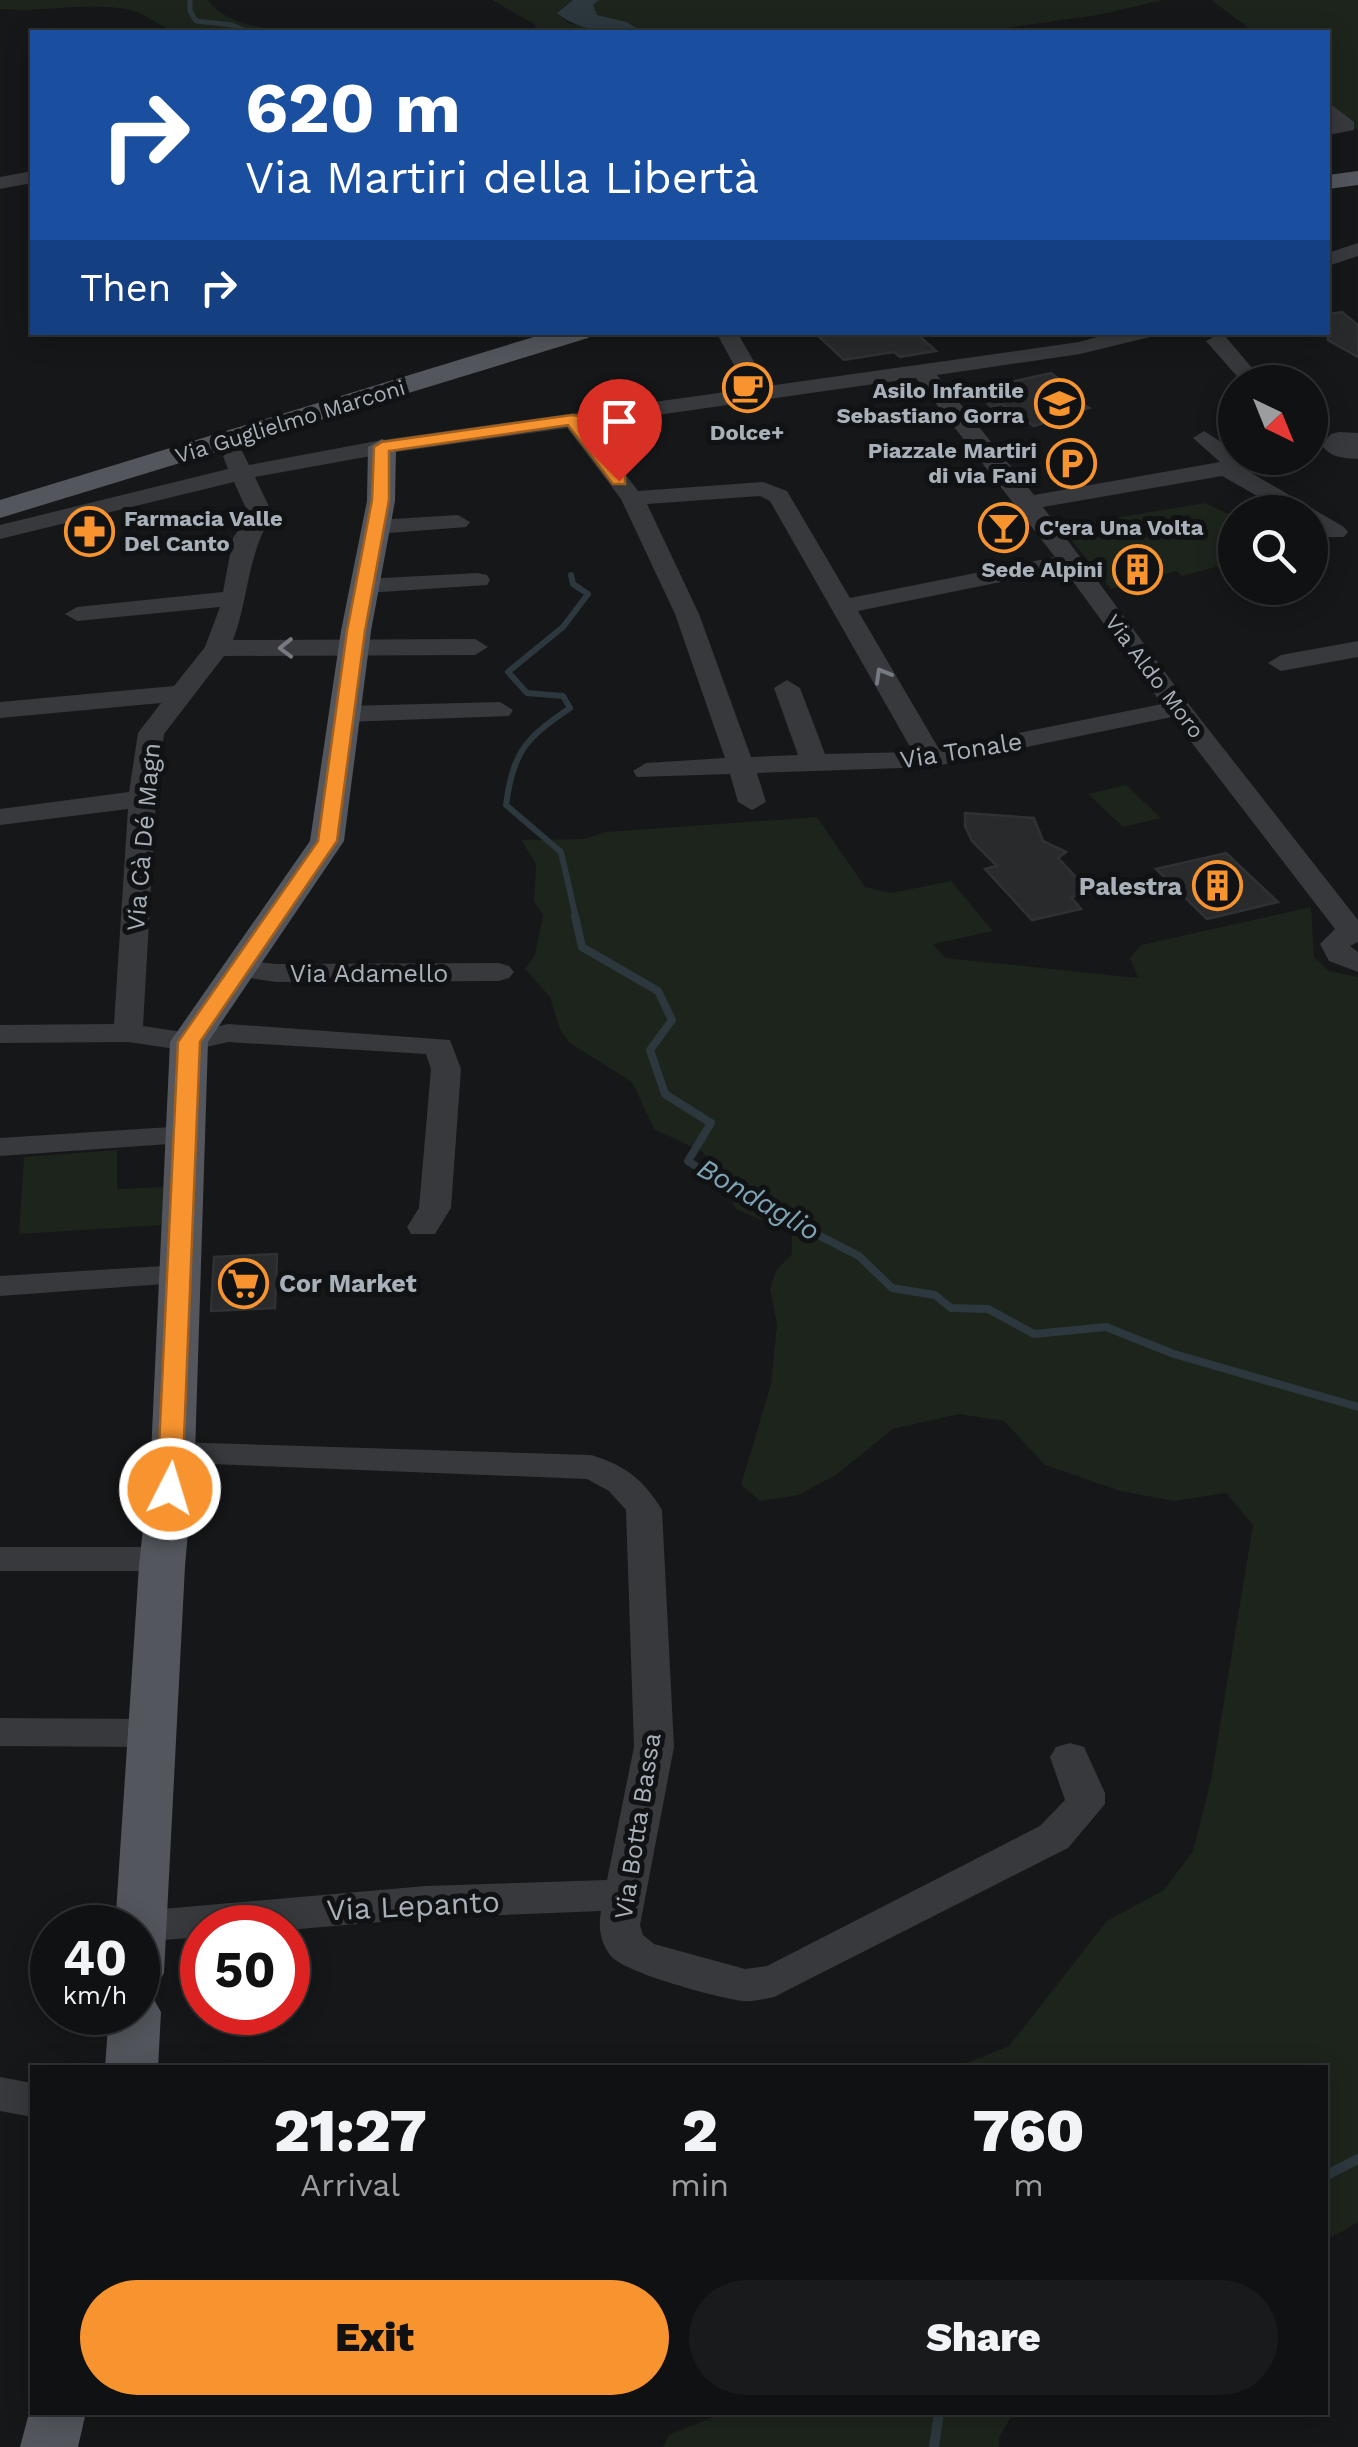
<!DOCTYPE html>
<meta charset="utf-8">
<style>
:root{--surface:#101112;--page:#191a1b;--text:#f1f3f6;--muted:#9c9d9f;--line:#303132;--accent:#f8942f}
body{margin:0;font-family:"Work Sans",sans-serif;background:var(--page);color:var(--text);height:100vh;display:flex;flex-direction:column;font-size:38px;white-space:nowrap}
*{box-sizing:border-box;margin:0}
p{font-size:32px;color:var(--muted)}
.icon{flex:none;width:55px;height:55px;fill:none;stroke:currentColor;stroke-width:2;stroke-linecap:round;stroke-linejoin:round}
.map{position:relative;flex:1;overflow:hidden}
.sheet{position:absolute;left:30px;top:2065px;width:1298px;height:350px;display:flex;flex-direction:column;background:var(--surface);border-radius:0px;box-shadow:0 5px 25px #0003,0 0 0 2px var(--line)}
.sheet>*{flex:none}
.banner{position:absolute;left:30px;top:30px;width:1300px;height:305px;border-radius:0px;box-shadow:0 5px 25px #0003,0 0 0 2px var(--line);background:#1a4fa0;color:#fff;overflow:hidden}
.needle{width:65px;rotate:137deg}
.fabs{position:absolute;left:1218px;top:365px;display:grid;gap:20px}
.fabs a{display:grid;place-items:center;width:110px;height:110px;border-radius:50%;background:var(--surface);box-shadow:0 5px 25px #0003,0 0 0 2px var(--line);font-size:50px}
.speed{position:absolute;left:30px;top:1905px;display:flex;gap:20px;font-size:50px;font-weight:700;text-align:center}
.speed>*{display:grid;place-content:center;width:130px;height:130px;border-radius:50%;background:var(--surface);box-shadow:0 5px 25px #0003,0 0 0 2px var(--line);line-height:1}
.speed small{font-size:25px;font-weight:400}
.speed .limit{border:15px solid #d22;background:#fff;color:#111}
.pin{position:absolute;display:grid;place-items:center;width:85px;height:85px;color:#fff;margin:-102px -42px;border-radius:50% 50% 50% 0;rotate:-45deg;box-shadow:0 0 10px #0007}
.pin .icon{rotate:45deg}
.me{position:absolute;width:110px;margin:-55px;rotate:5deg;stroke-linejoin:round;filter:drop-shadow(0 0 8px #0008)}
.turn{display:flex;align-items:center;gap:35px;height:210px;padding:0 50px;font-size:45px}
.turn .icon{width:130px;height:130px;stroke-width:2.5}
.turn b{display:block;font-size:70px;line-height:85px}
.then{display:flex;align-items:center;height:95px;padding:0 50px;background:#0003;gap:20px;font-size:38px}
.eta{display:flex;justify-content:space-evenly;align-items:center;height:170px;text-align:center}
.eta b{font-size:60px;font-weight:800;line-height:70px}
.action{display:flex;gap:20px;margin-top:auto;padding:20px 50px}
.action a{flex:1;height:115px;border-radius:60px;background:var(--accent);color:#111;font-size:40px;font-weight:800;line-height:115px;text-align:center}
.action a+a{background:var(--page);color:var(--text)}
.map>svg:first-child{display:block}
</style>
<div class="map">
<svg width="1358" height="2447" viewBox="0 0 1358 2447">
<rect width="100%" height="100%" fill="#161718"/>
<g fill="#1c241c">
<path d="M 0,0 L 208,0 C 236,41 331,29 377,32 L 176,32 C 161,27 148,16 134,11 C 92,0 43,13 0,9 Z"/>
<polygon points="492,0 573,0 557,13 568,23 608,32 540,32 534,24"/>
<polygon points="599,0 1163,0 1098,15 976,32 643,32 627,22 596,15 593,5"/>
<polygon points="1211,0 1358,0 1358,131 1328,101 1328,32 1254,32"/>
<polygon points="1205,503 1235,517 1235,562 1182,576 1176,571 1111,589 1061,527"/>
<polygon points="1126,785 1161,818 1123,827 1088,794"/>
<polygon points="817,817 865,887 891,893 951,881 993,931 933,944 945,958 1138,978 1130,958 1141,945 1311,907 1314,957 1329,971 1358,977 1358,2222 1325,2241 1325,2068 957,2067 1009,2046 1107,1921 1164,1890 1193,1851 1211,1780 1253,1525 1226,1493 1174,1501 1120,1491 1045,1465 1004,1421 959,1414 893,1429 836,1475 798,1495 760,1501 741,1485 771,1384 777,1325 770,1288 777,1269 792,1254 792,1233 736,1209 703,1152 654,1129 632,1082 570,1043 560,1030 550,997 525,969 535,955 543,915 534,901 536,864 521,840 584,839 606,832"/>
<polygon points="117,1150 117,1189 163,1187 162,1225 19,1234 24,1157"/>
<polygon points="723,2413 723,2412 1013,2413 999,2438 999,2447 663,2447 669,2435"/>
</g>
<path fill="#2c383d" d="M 573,0 L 599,0 L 593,5 L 597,15 L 627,22 L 643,32 C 615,33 578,32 557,13 Z"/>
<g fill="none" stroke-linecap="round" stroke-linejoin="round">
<polyline stroke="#2c383d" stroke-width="5" points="190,0 190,11 196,21 232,25 249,32"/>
<path stroke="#2c383d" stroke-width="6" d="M 571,575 L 573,584 L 588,594 L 563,627 L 508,672 L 527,693 L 563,696 L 570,708 C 526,738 513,751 506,805 L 561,852 L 576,918"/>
<polyline stroke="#2c383d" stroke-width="8" points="575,916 582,947 658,991 672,1020 650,1050 665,1094 711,1123 688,1161 733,1191 859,1256 892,1288 935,1295 951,1308 988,1309 1034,1334 1106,1327 1174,1354 1358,1407"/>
<g stroke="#2c383d" stroke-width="10">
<polyline points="1325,2176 1358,2159"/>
<polyline points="934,2447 939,2412"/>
</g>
</g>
<g fill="#292a2c" stroke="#303134" stroke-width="2.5">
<polygon points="1342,312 1358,325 1358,357 1328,340 1328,314"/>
<polygon points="814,332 915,332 936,351 900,357 894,352 844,360"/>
<polygon points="1051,373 1071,388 1060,390 1089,408 1034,426 1001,404 991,407 975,390"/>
<polygon points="965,813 1034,818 1043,841 1066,852 1058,858 1091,893 1071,897 1081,909 1032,920 985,869 997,866 972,841 965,826"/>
<polygon points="1226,853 1278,902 1207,919 1156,869"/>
<polygon points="277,1254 275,1308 211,1311 214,1257"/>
</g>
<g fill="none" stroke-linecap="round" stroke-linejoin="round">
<g fill="#37393d" fill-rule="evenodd">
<polygon points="1328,102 1354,122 1354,130 1328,135 1328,123 1333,123 1328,118"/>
<polygon points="32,171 32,183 0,189 0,177"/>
<polygon points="1358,243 1358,256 1328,266 1328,253"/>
<path d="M 716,332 L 737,332 L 768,386 L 1079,342 L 1115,332 L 1152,332 L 1150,337 L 1080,354 L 937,375 L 1034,495 L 1220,462 L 1193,438 L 1204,431 L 1235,451 L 1235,458 L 1296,458 L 1293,463 L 1248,471 L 1344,527 L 1348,532 L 1344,537 L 1328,537 L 1310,527 L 1310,512 L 1286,512 L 1222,476 L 1043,507 L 1187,702 L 1358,920 L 1358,942 L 1350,946 L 1358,952 L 1358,972 L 1329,961 L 1320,944 L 1335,929 L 1172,717 L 931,767 L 757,773 L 766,802 L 752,810 L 738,802 L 730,774 L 637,777 L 633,771 L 646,763 L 725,758 L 675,614 L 621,499 L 567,428 L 382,454 L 255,477 L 273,515 C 247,552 249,599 233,640 L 475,639 L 488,647 L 475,655 L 224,656 L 164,734 L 156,799 L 143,1026 L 189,1033 L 228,1024 L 450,1040 L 461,1069 L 451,1208 L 435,1234 L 411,1234 L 407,1227 L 419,1208 L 431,1069 L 426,1054 L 228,1042 L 189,1051 L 128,1042 L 0,1043 L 0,1025 L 114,1024 L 128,809 L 0,825 L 0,809 L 129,792 L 138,733 L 161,703 L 0,718 L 0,702 L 174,686 L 205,647 L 220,607 L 77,621 L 65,614 L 77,607 L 223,592 L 233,538 L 249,515 L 234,482 L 0,539 L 0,525 L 228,469 L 223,456 L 234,449 L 242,451 L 249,465 L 382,440 L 747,389 ZM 916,378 L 1055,557 L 850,598 L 787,491 L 763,482 L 638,491 L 588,425 ZM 760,496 L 770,501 L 913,752 L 825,754 L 800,688 L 787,680 L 774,688 L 798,755 L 751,757 L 699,614 L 647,504 ZM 1064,569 L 1162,704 L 939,749 L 858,611 Z"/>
<polygon points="1217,335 1225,336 1264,382 1242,382 1206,341"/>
<path d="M 1339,432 L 1358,433 L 1358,459 C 1344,458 1330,458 1322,445 L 1331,434 Z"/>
<polygon points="458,515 470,522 466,527 376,534 364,527 376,520"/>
<polygon points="478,573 487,575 490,580 487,585 365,593 353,586 365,579"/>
<polygon points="1358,641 1358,657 1281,671 1268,663 1281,655"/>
<polygon points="500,702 513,710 509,716 346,722 333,714 346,706"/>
<polygon points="239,960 276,964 499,963 509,966 514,972 509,978 499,981 276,982 229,975 224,969 229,963"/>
<polygon points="186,1126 197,1128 202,1135 197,1142 0,1156 0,1138"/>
<polygon points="179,1265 191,1268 196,1275 191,1282 0,1296 0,1276"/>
<path d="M 173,1442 L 591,1455 C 625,1465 644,1480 662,1510 L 674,1747 L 640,1925 L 643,1935 L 654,1944 L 745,1969 L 767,1966 L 1040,1826 L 1065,1800 L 1050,1757 L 1056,1747 L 1070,1743 L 1084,1747 L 1105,1793 L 1105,1804 L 1068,1848 L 774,1997 C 764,1999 753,2002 743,2001 C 718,1998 625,1973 611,1956 C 600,1943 598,1926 601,1911 L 426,1918 L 288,1930 L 202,1928 L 202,1937 L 138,1942 L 138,1928 L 119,1927 L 125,1916 L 140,1911 L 426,1886 L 607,1880 L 634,1747 L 626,1510 L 609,1491 L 587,1479 L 160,1462 L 155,1454 L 160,1446 Z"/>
<polygon points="0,1547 162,1547 175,1550 180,1559 175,1568 162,1571 0,1571"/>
<polygon points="0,1718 152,1719 166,1723 171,1733 166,1743 152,1747 0,1746"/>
<polygon points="0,2077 32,2083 32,2117 0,2111"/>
</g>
<g fill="#53575d" fill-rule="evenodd">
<polygon points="1358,171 1358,185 1328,189 1328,175"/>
<polygon points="550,332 592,332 588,338 0,518 0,500"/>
<polygon points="382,439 396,447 395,501 371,631 344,841 208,1042 195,1454 185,1566 164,1973 156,1987 139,1993 153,1998 161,2012 158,2068 105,2068 109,2012 138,2012 138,1928 115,1928 139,1566 151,1454 170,1042 310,841 341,631 367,501 368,447"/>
<polygon points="32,2402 32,2412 86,2412 78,2447 20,2447"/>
</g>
</g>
<defs><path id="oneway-chevron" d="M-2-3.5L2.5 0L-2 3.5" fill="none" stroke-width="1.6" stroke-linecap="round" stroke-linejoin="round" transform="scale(2.5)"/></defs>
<g stroke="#757a81">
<use href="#oneway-chevron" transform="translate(286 648) rotate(179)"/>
<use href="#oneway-chevron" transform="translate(882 675) rotate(-120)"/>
</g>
<polygon fill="#f8942f" stroke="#a1601f" stroke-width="2.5" points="572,415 578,416 625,477 625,484 613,484 568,425 389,451 389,500 365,631 337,841 200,1042 182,1489 170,1497 161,1495 157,1489 178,1042 318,841 347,631 372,500 374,447 382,442"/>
<defs>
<symbol id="cafe-ring" viewBox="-11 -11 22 22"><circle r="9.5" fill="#111213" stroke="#f8942f" stroke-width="1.5"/><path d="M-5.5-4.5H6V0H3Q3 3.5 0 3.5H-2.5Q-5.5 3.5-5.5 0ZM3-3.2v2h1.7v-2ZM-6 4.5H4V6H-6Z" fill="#f8942f"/></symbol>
<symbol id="school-ring" viewBox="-11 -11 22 22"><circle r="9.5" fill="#111213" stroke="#f8942f" stroke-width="1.5"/><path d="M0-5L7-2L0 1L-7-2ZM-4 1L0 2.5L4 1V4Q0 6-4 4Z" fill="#f8942f"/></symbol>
<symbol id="parking-ring" viewBox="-11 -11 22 22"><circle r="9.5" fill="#111213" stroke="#f8942f" stroke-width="1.5"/><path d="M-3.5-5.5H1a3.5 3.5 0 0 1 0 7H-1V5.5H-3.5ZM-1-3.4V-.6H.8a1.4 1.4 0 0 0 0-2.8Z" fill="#f8942f"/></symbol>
<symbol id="bar-ring" viewBox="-11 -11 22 22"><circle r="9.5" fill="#111213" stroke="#f8942f" stroke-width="1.5"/><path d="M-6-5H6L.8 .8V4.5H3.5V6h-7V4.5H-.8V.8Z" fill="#f8942f"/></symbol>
<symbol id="pharmacy-ring" viewBox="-11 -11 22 22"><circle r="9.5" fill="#111213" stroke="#f8942f" stroke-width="1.5"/><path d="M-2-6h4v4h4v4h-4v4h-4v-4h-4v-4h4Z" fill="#f8942f"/></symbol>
<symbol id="building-ring" viewBox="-11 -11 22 22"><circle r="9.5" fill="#111213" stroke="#f8942f" stroke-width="1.5"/><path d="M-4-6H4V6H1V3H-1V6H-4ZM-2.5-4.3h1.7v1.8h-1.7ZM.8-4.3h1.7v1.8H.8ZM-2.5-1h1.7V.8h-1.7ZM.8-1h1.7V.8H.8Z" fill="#f8942f"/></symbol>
<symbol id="supermarket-ring" viewBox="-11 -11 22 22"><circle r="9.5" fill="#111213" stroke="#f8942f" stroke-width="1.5"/><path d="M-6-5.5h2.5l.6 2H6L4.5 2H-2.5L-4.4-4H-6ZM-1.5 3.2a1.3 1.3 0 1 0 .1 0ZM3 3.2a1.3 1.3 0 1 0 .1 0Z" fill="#f8942f"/></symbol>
</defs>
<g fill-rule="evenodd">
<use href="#cafe-ring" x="720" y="360" width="55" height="55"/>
<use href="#school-ring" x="1032" y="376" width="55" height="55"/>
<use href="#parking-ring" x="1044" y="436" width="55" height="55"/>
<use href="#bar-ring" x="976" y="500" width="55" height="55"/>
<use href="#pharmacy-ring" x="62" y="504" width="55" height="55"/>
<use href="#building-ring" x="1110" y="542" width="55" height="55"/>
<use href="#building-ring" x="1190" y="858" width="55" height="55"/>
<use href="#supermarket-ring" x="216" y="1256" width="55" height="55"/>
</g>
<g text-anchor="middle" stroke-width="10" stroke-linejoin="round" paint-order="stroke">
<g font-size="22" font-weight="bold" fill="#a8b0b9" stroke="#111213" text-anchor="end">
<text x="1024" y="398">Asilo Infantile<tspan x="1024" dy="25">Sebastiano Gorra</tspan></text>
<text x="747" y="440" text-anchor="middle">Dolce+</text>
<text x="1037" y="458">Piazzale Martiri<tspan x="1037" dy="25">di via Fani</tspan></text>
<text x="124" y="526" text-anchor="start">Farmacia Valle<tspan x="124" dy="25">Del Canto</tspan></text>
<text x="1039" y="535" text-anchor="start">C'era Una Volta</text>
<text x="1103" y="577">Sede Alpini</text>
</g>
<g font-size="22" fill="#a8b0b9" stroke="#111213">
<text transform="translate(290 421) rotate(-17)" y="8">Via Guglielmo Marconi</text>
<text transform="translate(1155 676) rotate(53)" y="8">Via Aldo Moro</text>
</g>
<g font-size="25" fill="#a8b0b9" stroke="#111213">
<text transform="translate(961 750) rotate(-9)" y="9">Via Tonale</text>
<text transform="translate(143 837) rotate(-85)" y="9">Via Cà Dé Magn</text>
<text x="369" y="982">Via Adamello</text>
<text transform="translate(637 1826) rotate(-81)" y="9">Via Botta Bassa</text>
</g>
<g font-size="25" font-weight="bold" fill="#a8b0b9" stroke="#111213" text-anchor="end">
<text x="1182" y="895">Palestra</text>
<text x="279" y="1292" text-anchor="start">Cor Market</text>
</g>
<g font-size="28" font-style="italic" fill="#7ea4b5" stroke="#111213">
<text transform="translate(759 1199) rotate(30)" y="10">Bondaglio</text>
</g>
<g font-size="30" fill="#a8b0b9" stroke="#111213">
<text transform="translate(413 1906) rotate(-3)" y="10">Via Lepanto</text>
</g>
</g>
</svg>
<div class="fabs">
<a><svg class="needle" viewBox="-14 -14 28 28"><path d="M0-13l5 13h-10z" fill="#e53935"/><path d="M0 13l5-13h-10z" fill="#9c9d9f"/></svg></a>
<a><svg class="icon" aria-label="search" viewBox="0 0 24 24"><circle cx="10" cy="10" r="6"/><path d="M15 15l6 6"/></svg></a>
</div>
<div class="speed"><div>40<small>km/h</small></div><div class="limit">50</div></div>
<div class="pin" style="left:619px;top:481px;background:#d93025"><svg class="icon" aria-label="arrive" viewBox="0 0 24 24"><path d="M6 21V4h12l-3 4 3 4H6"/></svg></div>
<svg class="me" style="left:170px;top:1489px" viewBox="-20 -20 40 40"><circle r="17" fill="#f8942f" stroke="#fff" stroke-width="3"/><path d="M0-11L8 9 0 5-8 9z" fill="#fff"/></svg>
<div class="banner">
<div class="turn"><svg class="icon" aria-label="right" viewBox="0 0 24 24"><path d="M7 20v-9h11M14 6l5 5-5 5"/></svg><div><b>620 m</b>Via Martiri della Libertà</div></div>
<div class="then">Then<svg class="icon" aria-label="right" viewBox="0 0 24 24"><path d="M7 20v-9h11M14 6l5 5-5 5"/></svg></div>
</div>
<section class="sheet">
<div class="eta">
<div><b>21:27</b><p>Arrival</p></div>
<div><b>2</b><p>min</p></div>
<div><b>760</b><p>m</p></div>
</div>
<div class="action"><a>Exit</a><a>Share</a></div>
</section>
</div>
